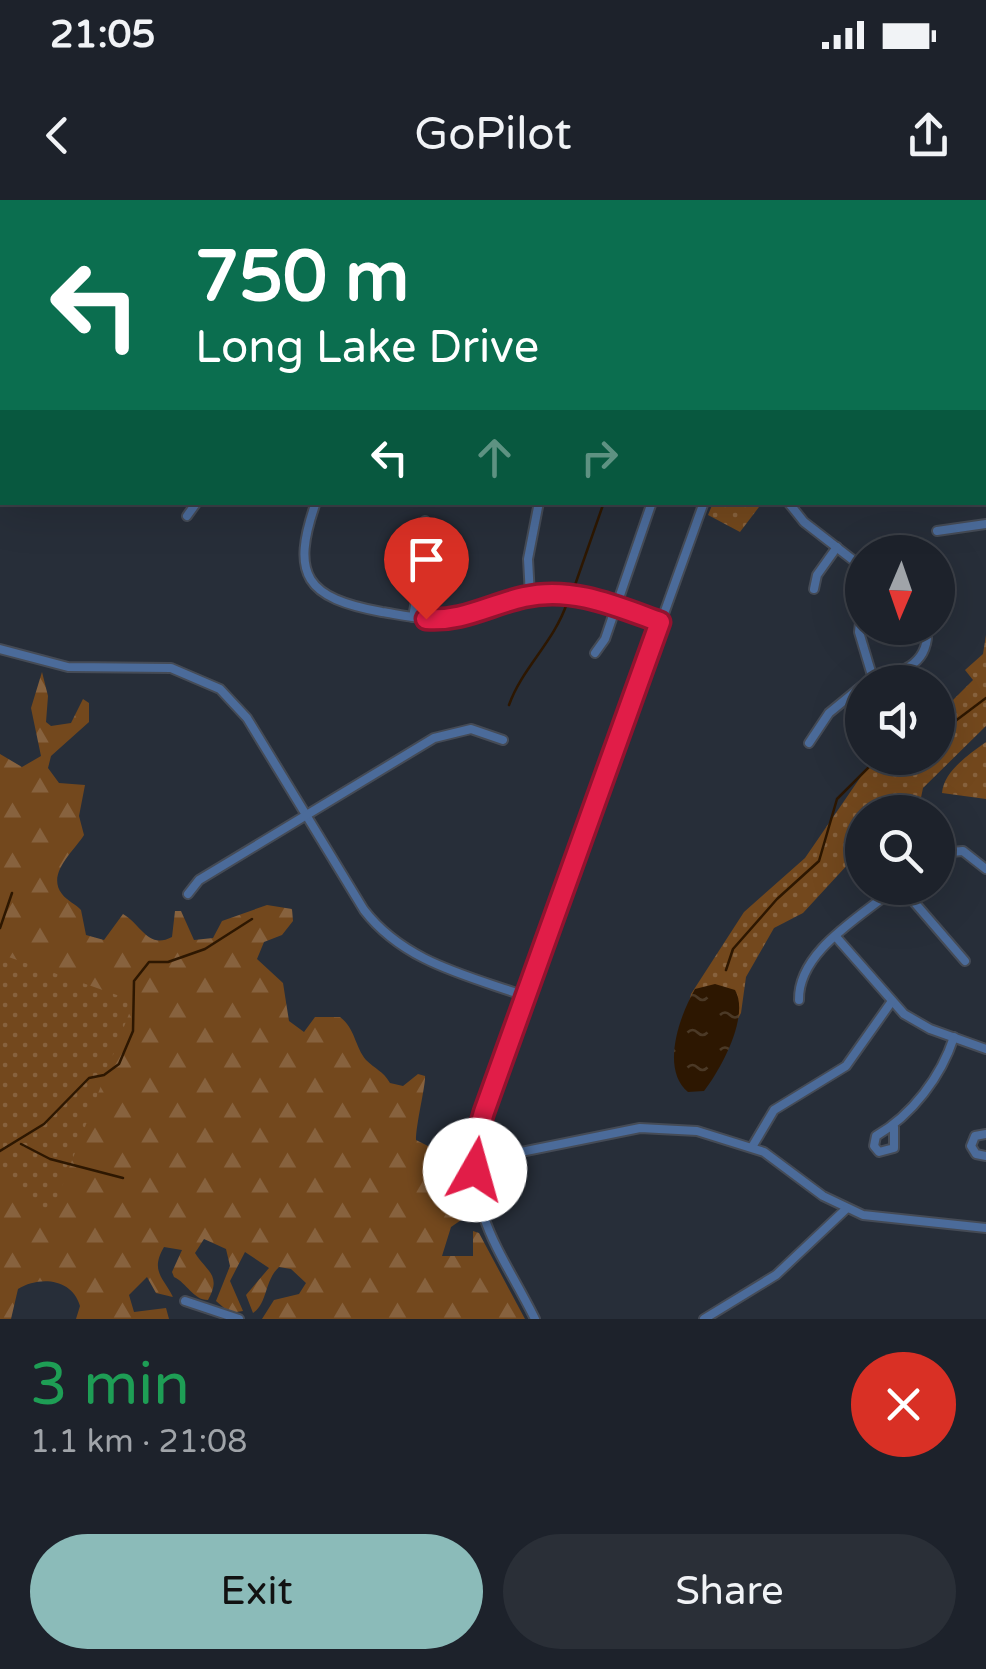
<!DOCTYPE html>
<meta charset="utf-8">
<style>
:root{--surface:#1d222b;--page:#2a2f37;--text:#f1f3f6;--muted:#a0a4a9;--line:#3b3f47;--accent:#8bbbb9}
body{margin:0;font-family:"Varela Round",sans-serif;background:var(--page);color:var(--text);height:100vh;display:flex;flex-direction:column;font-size:38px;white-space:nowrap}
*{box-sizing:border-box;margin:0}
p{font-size:32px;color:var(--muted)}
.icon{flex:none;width:55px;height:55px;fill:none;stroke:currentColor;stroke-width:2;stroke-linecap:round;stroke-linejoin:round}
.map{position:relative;height:1119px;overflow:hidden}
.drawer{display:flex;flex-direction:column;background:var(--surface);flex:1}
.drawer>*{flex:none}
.guide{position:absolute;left:0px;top:0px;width:988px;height:305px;box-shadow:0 10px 40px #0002,0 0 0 2px var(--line);background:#0b6e4f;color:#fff;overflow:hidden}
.needle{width:65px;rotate:182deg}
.controls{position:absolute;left:845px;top:335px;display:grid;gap:20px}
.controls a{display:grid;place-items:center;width:110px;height:110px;border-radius:50%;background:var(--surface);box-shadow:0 10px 40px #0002,0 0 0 2px var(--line);font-size:50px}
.pin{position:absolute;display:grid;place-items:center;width:85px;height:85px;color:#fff;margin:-102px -42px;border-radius:50% 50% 50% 0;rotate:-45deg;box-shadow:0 0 10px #0007}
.pin .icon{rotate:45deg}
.me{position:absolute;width:110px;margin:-55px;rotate:7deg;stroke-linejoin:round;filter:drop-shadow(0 0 8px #0008)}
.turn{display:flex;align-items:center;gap:35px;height:210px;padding:0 30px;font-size:45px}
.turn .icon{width:130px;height:130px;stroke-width:2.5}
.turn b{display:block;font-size:70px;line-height:85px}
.lanes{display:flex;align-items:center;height:95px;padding:0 30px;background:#0003;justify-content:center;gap:50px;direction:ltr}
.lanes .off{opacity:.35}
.round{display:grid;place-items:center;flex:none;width:105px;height:105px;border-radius:52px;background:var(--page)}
.overview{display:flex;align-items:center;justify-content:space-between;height:170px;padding:0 30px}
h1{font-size:60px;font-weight:600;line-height:75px;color:#1e9e55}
.button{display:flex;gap:20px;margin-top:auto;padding:20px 30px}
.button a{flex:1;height:115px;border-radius:60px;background:var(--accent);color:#111;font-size:40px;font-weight:600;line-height:115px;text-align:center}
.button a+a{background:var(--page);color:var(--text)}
.status{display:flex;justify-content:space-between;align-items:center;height:70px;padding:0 50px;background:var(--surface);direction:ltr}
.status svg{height:28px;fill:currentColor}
header{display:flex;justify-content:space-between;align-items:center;height:130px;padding:0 30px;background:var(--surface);font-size:45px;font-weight:600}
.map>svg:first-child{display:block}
</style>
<div class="status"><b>21:05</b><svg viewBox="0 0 49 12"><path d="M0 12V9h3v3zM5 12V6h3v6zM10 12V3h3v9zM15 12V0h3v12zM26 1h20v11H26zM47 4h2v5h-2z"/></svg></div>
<header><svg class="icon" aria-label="back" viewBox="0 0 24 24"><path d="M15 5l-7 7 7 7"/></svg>GoPilot<svg class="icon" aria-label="share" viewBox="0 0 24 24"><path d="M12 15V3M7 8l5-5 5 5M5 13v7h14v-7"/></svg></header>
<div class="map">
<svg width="986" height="1119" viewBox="0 0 986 1119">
<defs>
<pattern id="forest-firs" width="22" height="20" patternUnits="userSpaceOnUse" patternTransform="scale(2.5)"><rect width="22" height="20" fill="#73481d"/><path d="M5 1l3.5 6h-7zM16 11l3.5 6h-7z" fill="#87623e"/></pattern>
<pattern id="park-dots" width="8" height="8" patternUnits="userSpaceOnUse" patternTransform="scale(2.5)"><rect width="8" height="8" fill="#73481d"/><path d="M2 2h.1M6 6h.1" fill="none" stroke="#87623e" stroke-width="1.8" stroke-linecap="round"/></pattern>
<pattern id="water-ripples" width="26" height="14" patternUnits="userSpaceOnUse" patternTransform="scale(2.5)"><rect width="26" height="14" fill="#2d1701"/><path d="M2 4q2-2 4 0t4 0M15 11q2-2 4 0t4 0" fill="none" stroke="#4b3926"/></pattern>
</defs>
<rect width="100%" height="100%" fill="#272e39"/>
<path fill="url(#forest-firs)" d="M 42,472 L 48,496 L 46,522 L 51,526 L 71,523 L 83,499 L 89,503 L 89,522 L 51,556 L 48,568 L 59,583 L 85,585 L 79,616 L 84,635 C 74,651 46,674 62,694 C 67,701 76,704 81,710 L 86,735 L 104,740 L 123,714 C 141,724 148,750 172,737 L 175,711 L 181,711 L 194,740 L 213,738 L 222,721 L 267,705 L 292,709 L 293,721 L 282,735 L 264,742 L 257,759 L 283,783 L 289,821 L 304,832 L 315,817 L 340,817 C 355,828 355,847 366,860 C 375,869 383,871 390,883 L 403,886 L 418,874 L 425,876 C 426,884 416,924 416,940 L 456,960 L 468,958 L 467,1016 L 451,1027 L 442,1056 L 473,1056 L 473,1031 L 479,1033 L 525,1119 L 262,1119 L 274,1100 L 299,1094 L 306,1083 L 291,1069 L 279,1067 C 264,1081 268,1103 253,1113 L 246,1095 L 269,1068 L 245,1052 L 230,1081 L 243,1111 L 230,1113 L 216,1101 L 230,1066 L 226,1049 L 204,1039 L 195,1053 C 207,1072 222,1075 208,1100 C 193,1100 187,1083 174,1077 L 172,1072 L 182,1050 L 164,1047 C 150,1071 163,1077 173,1097 L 156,1093 L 147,1077 L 129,1095 L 134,1112 L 166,1108 L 169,1119 L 76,1119 L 80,1106 C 72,1078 39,1076 18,1089 L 11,1119 L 0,1119 L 0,554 L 22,567 L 41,556 L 31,508 Z"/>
<g fill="url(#park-dots)">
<polygon points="713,303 762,303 740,332 708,315"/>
<polygon points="986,435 986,526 923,588 918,612 862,612 862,649 803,713 774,728 746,777 741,813 729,835 684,824 691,794 744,712 805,658 864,572 881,558 938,558 938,515 973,480 965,470 983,454"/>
<path d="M 986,542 L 986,599 L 942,593 C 944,571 968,555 986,542 Z"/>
<polygon points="0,754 134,801 50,1017 0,977"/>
</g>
<path fill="url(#water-ripples)" d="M 715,784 L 735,790 C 750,816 721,869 704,891 L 688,892 C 660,869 680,815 695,789 Z"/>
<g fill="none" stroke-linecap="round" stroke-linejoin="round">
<g stroke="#2d1701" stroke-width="2.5">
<polyline points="97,2 98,0"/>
<polyline points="782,2 783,0"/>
<polyline points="575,385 604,302"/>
<path d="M 509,505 C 522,468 554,442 567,403"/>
<polyline points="938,534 986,498"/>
<polyline points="0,728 12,693"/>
<polyline points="726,770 733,749 777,699 819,661 837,599 878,558"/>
<polyline points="21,944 50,959 123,978"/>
<polyline points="0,951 44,924 89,878 104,875 119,864 133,831 134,781 149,762 168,762 205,749 252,719"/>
</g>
<defs>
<g id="minor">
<polyline points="259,0 260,2"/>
<polyline points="503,0 509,2"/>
<polyline points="106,2 107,0"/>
<polyline points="284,2 288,0"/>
<polyline points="435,2 441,0"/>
<polyline points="850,2 852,0"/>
<polyline points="985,24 986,24"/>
<polyline points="985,169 986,168"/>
<polyline points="0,289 2,282"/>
<path d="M 316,302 C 290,376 306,398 382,412 C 407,416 433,422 459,418 C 492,412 520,394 556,394 C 592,394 627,410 660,422"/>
<polyline points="788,302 804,322 862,367"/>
<polyline points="187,316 197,302"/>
<polyline points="937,331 986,324"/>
<polyline points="814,389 817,375 837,347"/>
<polyline points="530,396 528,359 539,302"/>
<polyline points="862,404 859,432 874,482"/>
<polyline points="413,417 427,341 425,321"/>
<path d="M 0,449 L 68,467 L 171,468 L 220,489 L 247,518 L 364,710 C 404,762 466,775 525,796"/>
<polyline points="595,453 605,439 652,302"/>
<path d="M 872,482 C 901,472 930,465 927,428"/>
<polyline points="809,543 829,513 862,486"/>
<polyline points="938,653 963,651 986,669"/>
<polyline points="902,688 965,761"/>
<polyline points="188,694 199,680 434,538 471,529 503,540"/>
<polyline points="837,738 904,814 930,829 986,849"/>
<path d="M 799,800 C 798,751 861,717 895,688"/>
<path d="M 894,927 L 894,948 L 879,952 L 874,946 L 876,936 C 912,915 941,877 954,837"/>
<polyline points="986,934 975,936 971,946 976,954 986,956"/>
<polyline points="752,947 774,910 846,866 892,801"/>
<polyline points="477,957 506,955 640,928 697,931 764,952 823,996 863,1015 986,1028"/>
<polyline points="185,1101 239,1119"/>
<path d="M 535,1119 C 503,1054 468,1017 476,939 L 704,302"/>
<polyline points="704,1119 776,1075 846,1009"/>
</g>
<g id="major">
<polyline points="927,0 927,2"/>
<polyline points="985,76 986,75"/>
<polyline points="985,142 986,143"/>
</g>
</defs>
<use href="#minor" stroke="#454b56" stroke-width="12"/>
<use href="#major" stroke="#454b56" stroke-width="15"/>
<use href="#minor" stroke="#4b6b9a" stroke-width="8"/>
<use href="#major" stroke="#72a6f4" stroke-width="10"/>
</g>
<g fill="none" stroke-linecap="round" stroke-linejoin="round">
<defs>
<path id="route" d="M 426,419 C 462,422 489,405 524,397 C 572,386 616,406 660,422 L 484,912 L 476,939 L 475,970"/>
</defs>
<use href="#route" stroke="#92132f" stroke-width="25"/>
<use href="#route" stroke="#e11d48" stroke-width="18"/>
</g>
</svg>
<div class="controls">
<a><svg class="needle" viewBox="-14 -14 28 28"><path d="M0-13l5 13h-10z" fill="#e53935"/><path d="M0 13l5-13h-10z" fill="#a0a4a9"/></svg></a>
<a><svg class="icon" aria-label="sound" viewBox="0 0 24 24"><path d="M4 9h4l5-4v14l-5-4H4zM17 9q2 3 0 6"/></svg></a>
<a><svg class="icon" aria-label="search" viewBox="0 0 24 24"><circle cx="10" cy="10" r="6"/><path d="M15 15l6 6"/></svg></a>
</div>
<div class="pin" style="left:426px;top:419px;background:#d93025"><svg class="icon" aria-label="arrive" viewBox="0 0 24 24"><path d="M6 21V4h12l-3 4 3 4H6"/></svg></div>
<svg class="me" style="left:475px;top:970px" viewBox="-20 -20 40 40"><circle r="19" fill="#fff"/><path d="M0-13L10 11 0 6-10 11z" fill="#e11d48"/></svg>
<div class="guide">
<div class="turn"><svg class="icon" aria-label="left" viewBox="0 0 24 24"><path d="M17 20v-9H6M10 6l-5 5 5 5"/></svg><div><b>750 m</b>Long Lake Drive</div></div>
<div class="lanes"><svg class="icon" aria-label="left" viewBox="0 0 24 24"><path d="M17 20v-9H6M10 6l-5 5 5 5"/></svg><svg class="icon off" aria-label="ahead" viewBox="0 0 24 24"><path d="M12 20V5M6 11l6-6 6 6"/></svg><svg class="icon off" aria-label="right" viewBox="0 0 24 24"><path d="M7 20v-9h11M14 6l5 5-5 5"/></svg></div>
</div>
</div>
<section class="drawer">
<div class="overview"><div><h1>3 min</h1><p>1.1 km · 21:08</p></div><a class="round" style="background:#d93025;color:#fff"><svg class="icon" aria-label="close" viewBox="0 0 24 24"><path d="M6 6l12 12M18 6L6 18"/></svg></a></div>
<div class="button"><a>Exit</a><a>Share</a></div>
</section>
